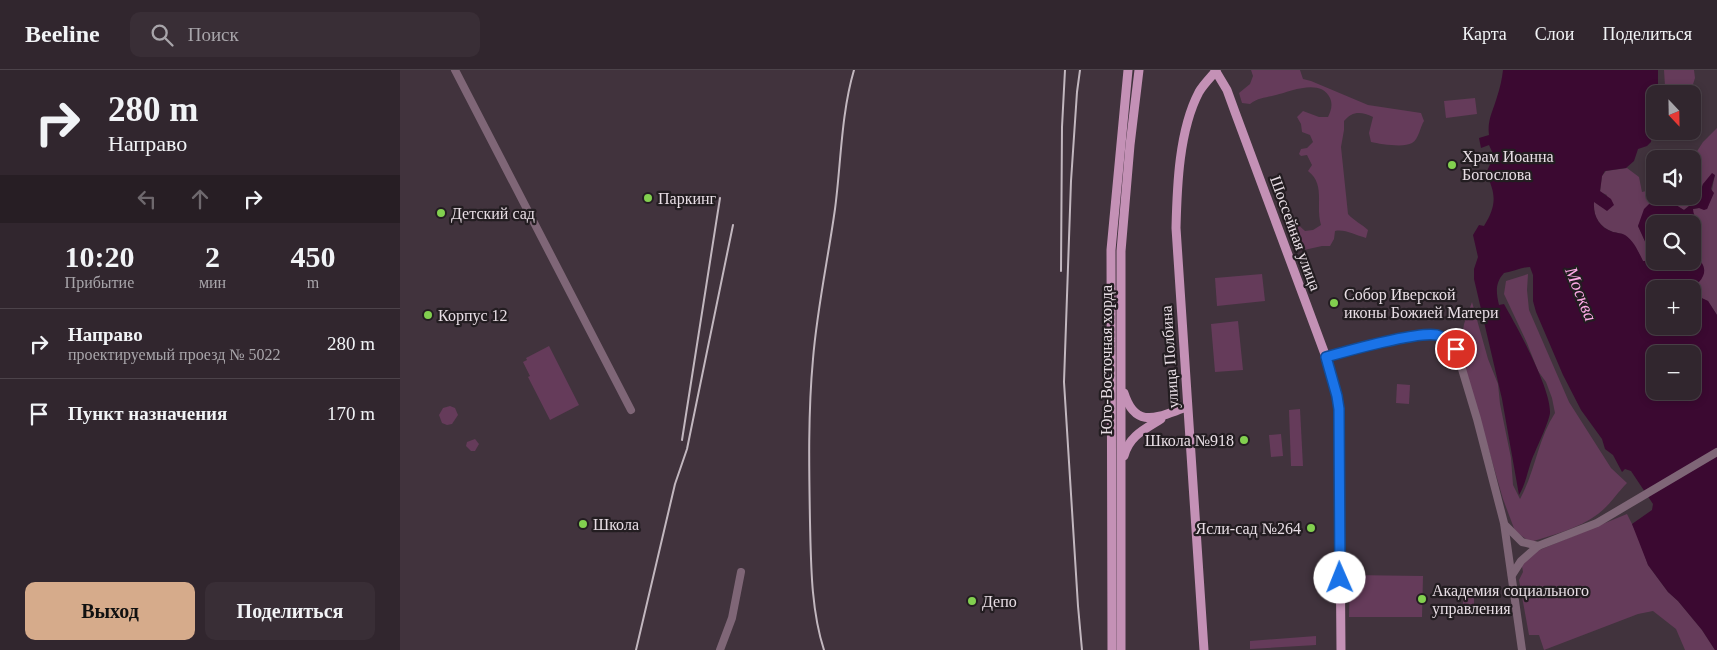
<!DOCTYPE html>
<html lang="ru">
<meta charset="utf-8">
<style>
:root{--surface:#31262e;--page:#392e36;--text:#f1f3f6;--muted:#a8a5aa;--line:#4c434a;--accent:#d6ab8b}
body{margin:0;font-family:Georgia,serif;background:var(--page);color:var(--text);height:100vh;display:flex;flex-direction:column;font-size:19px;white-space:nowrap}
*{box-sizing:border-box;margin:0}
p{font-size:16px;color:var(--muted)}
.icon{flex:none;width:28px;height:28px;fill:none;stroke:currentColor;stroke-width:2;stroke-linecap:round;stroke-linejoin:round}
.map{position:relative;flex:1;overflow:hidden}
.panel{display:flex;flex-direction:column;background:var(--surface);width:400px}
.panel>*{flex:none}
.banner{background:#31262e;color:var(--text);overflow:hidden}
.needle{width:32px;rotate:158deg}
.fabs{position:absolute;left:1246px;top:15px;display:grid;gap:10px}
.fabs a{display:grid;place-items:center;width:55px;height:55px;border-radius:10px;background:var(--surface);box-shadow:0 2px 8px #0003,0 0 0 1px var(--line);font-size:25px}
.pin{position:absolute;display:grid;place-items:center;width:42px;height:42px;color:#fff;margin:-21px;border:2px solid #fff;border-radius:50%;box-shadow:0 1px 5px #0007}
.me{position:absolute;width:55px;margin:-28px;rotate:359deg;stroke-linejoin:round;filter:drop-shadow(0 0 4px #0008)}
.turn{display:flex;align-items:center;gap:18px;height:105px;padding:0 25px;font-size:22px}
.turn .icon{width:65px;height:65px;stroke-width:2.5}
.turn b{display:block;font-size:35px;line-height:42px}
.lanes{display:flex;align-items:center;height:48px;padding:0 25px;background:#0003;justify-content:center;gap:25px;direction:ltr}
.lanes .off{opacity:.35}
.eta{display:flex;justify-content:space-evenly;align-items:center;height:85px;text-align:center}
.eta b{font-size:30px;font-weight:600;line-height:35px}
.action{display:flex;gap:10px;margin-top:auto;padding:10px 25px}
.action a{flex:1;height:58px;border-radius:10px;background:var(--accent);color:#111;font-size:20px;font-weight:600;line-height:58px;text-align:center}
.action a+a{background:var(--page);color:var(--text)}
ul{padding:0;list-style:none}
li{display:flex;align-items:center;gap:15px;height:70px;padding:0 25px;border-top:1px solid var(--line)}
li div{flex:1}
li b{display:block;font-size:19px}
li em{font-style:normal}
header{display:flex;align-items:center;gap:30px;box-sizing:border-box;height:70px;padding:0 25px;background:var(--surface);border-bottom:1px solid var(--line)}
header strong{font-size:24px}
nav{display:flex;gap:28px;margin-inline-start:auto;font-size:18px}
.search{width:350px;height:45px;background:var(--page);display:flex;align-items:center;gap:12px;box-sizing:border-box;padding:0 18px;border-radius:10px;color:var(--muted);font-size:19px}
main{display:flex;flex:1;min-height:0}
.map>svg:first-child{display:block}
</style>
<header>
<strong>Beeline</strong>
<div class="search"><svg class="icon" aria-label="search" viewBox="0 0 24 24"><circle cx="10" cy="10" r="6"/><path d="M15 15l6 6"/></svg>Поиск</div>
<nav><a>Карта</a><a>Слои</a><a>Поделиться</a></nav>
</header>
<main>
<section class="panel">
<div class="banner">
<div class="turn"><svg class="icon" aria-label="right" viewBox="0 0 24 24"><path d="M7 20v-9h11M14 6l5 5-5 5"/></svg><div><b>280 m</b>Направо</div></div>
<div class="lanes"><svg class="icon off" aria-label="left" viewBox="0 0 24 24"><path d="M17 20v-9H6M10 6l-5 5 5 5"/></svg><svg class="icon off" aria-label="ahead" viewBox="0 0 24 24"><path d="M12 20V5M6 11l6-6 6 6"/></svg><svg class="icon" aria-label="right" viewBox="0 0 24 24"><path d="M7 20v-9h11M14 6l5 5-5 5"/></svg></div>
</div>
<div class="eta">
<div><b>10:20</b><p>Прибытие</p></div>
<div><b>2</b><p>мин</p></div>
<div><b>450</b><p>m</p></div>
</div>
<ul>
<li><svg class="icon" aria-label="right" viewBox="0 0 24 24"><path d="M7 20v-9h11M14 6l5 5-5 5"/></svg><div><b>Направо</b><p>проектируемый проезд № 5022</p></div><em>280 m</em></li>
<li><svg class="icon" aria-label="arrive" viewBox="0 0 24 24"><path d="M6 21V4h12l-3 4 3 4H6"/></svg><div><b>Пункт назначения</b></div><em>170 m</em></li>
</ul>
<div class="action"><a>Выход</a><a>Поделиться</a></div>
</section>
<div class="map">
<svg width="1317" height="580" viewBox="0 0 1317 580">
<rect width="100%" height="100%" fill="#41333d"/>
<g fill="#653b5a">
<path d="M 851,0 L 900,0 L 903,9 L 911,11 L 968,35 L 1021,43 L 1024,51 C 1020,57 1019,69 1012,73 C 1004,78 980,74 971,72 L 969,63 L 973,47 C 961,41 952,41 944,51 L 944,60 L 941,77 L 948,144 C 954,151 962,154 968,160 L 966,168 C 955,165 945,159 935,161 L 934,169 L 930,176 L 922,176 L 895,182 L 882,148 L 885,147 L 893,150 L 905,161 L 913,160 L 921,155 C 915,134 926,115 908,101 L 912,95 L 907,85 L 901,86 L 899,84 L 901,79 L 907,78 L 913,72 L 910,65 L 902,62 L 901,54 L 897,47 L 903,41 L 919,47 L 928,47 C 931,41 933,35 930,28 C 921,8 891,21 876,25 C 866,28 859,27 850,34 L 842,33 L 839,23 L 850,14 L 853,6 Z"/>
<polygon points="1264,0 1294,0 1295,8 1290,24 1263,24 1265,16"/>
<polygon points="1075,28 1077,44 1046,48 1044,31"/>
<path d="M 1317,58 L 1317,245 L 1308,231 L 1293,224 L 1292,219 L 1287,219 L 1287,217 L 1297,188 L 1293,186 L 1293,172 L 1298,165 L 1298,151 L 1293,143 L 1293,139 L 1299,138 L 1307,139 C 1312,128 1312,116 1315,105 L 1303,114 L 1298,129 L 1284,140 C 1265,128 1270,131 1250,133 L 1238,156 L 1248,178 L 1255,188 L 1255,191 L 1243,191 C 1238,181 1233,171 1224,165 C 1221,163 1217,163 1213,162 C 1198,156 1193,146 1194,131 L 1200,136 L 1207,125 L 1200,122 L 1202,106 L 1206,101 L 1227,98 L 1239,107 L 1242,122 L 1255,119 L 1255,126 L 1292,126 L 1292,89 L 1303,72 Z"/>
<polygon points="862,204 865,231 817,236 815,208"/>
<path d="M 1128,204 L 1127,220 L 1129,240 L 1169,332 L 1211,398 L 1227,413 C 1217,423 1210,435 1198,444 C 1178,459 1153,465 1130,472 L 1115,461 L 1103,429 L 1060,281 L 1064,254 L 1072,232 L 1088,289 L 1098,314 L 1100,334 L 1111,388 L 1113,415 L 1120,429 C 1135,402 1138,369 1155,343 L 1152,328 L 1146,312 L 1138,301 L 1127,273 L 1104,224 L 1106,211 Z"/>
<polygon points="838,251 843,300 815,302 811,254"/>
<polygon points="149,276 179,335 150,350 128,307 130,306 123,292 127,290 126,288"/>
<polygon points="997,314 1010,315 1009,334 996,333"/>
<polygon points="50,336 55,338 58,345 52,354 47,355 42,353 39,345 43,338"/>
<polygon points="900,339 903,396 891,396 889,340"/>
<polygon points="881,364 883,386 871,387 869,365"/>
<polygon points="75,369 79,374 75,381 71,381 66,376 67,372"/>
<polygon points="1227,444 1239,468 1248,495 1268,522 1278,531 1302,560 1315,580 1285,580 1276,559 1253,541 1238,544 1144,580 1139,565 1129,565 1119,510 1123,502 1122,496 1132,483"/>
<polygon points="950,505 1023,506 1022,547 949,547"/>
<polygon points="1074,519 1074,541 1063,541 1063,520"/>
<polygon points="916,566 916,575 850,579 850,571"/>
</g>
<g fill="#3b0931" fill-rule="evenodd">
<path d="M 1103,0 L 1258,0 L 1258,23 L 1255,24 L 1251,72 L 1247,76 L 1238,79 L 1234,91 L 1226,98 L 1205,101 L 1202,106 L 1200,121 L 1211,129 L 1214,135 L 1207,141 L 1194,132 C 1193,146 1199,157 1213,162 C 1217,163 1221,163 1225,165 C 1234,171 1238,181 1243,191 L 1292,191 L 1293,186 C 1305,191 1308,203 1299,212 L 1289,212 L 1287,219 L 1255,219 L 1255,256 L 1292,256 L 1293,224 L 1308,231 L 1317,245 L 1317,580 L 1315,580 L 1302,560 L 1278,531 L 1268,522 L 1248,495 L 1232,454 L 1252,440 L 1253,434 L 1231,401 L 1225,399 L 1222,402 L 1213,385 L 1205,379 L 1202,369 L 1181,340 L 1163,305 L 1136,242 L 1133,231 L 1133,205 L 1130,197 C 1121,197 1113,202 1104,203 C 1095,213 1096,222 1099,235 L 1104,234 C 1117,257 1151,318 1150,343 C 1149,351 1139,373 1135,382 C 1128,396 1127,412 1119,425 L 1102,329 L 1074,209 L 1074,199 L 1078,187 L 1073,165 L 1079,155 L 1084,156 C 1097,135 1096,124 1086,103 L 1094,86 L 1089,75 L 1081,78 L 1079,68 L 1089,65 C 1087,50 1093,41 1097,27 C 1100,18 1102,9 1103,0 ZM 1255,284 L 1292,284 L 1292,321 L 1255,321 Z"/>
<path d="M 1312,103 L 1315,105 L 1311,119 L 1314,123 L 1307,139 L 1304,140 L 1299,138 L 1293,139 C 1294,155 1309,153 1293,172 L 1292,154 L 1255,154 L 1255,188 L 1248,178 L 1238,156 L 1244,139 L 1250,133 L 1265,130 L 1271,132 L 1284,140 L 1298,129 L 1303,114 Z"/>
</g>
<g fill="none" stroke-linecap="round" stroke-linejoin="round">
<g stroke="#7f6677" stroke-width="8">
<polyline points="55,0 231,340"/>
<path d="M 926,287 C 947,281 1019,261 1037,265 C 1044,267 1051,273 1056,279 L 1077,349 L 1104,453 L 1122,580"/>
<polyline points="1105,455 1122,472 1138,476"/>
<polyline points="1112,505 1121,491 1138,476 1197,453 1317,382"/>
<polyline points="320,580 332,548 341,502"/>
</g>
<g stroke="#c491b6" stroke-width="9">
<polyline points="815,0 827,20 835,42 926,287 937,326 939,339 941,580"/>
<path d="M 724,323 C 736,361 759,346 787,337"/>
<path d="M 724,386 C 729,366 745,359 761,349"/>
<polyline points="712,580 711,180 728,0"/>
<polyline points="721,580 721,181 730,75 739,0"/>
<path d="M 804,580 L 776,158 C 777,116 779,60 799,22 C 803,15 810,8 816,1"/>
</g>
<g stroke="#c2b7bf" stroke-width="2">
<polyline points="680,0 677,22 671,111 664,312 678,536 682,580"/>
<polyline points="661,201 662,57 665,0"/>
<polyline points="282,370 320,128"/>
<polyline points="236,580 275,414 287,379 333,155"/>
<path d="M 424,580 C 411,540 411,494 410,452 C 409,398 408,343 413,289 C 417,239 428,189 435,139 C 441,94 441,44 454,0"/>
</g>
</g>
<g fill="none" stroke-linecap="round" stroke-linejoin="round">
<defs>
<path id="route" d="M 940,508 L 939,339 L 937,326 L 926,287 C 947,281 1019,261 1037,265 C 1044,267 1051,273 1056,279"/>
</defs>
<use href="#route" stroke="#114b97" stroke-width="12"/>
<use href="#route" stroke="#1a73e8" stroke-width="9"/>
</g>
<g fill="#82d04f" stroke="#231d21" stroke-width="2">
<circle cx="1052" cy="95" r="5"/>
<circle cx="248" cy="128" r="5"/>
<circle cx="41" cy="143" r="5"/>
<circle cx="934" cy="233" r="5"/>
<circle cx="28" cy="245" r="5"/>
<circle cx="844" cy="370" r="5"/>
<circle cx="183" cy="454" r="5"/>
<circle cx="911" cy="458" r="5"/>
<circle cx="1022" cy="529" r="5"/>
<circle cx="572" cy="531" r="5"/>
</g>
<g text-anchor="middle" stroke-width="4.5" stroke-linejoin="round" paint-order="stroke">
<g font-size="16" fill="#e8dee5" stroke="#231d21" text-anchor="start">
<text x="1062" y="92">Храм Иоанна<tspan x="1062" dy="18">Богослова</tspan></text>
<text x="258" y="134">Паркинг</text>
<text x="51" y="149">Детский сад</text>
<text x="944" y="230">Собор Иверской<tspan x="944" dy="18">иконы Божией Матери</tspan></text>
<text x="38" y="251">Корпус 12</text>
<text x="834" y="376" text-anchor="end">Школа №918</text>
<text x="193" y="460">Школа</text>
<text x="901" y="464" text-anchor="end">Ясли-сад №264</text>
<text x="1032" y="526">Академия социального<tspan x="1032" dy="18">управления</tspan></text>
<text x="582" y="537">Депо</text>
</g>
<g font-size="16" fill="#e8dee5" stroke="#231d21">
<text transform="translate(896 163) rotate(70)" y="6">Шоссейная улица</text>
<text transform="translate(769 287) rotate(-94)" y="6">улица Полбина</text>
<text transform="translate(706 290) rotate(-90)" y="6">Юго-Восточная хорда</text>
</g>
<g font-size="18" font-style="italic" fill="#fdaae6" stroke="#231d21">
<text transform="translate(1181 224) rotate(68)" y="6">Москва</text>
</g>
</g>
</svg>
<div class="fabs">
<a><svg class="needle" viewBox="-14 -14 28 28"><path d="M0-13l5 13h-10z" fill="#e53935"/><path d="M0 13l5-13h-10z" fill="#a8a5aa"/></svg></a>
<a><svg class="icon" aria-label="sound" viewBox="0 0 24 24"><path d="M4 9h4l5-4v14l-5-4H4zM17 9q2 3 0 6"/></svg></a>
<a><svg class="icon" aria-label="search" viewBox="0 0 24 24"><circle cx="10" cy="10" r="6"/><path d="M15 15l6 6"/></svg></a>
<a>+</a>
<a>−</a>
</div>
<div class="pin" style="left:1056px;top:279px;background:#d93025"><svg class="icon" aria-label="arrive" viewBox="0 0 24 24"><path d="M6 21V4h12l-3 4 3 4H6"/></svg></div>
<svg class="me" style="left:940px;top:508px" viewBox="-20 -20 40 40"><circle r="19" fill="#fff"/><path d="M0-13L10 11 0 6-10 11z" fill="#1a73e8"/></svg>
</div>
</main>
